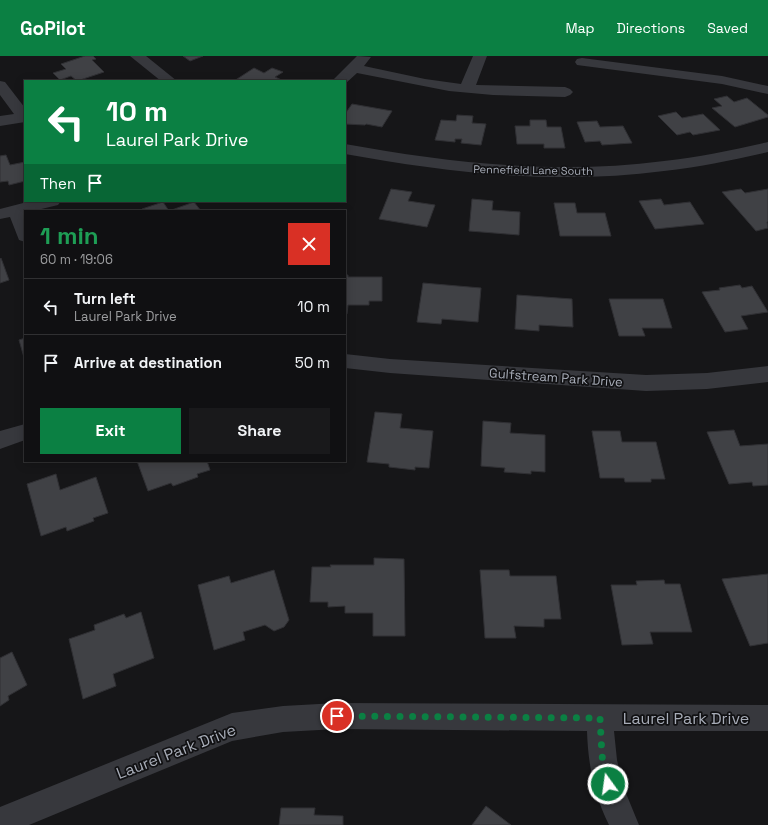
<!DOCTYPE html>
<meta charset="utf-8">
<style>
:root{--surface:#101012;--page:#19191b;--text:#f1f3f6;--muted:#9c9d9f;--line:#303032;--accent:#0b8043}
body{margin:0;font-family:"Space Grotesk",sans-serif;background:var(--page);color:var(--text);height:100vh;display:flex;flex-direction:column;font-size:15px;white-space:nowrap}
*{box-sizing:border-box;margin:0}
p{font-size:13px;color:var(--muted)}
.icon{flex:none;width:22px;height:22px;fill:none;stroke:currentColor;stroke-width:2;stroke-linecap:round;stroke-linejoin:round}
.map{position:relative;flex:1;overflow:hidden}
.drawer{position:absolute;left:24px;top:154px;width:322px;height:252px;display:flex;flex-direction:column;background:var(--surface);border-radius:0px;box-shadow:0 2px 10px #0003,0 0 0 1px var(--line)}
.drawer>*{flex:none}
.hud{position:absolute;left:24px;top:24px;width:322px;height:122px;border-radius:0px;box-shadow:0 2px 10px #0003,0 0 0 1px var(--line);background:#0b8043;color:#fff;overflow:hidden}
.pin{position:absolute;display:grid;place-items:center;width:34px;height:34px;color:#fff;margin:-17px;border:2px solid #fff;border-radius:50%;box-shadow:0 1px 4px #0007}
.me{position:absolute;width:44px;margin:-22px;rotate:346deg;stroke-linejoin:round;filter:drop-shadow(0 0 3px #0008)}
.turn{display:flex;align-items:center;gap:14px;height:84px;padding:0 16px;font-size:18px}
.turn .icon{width:52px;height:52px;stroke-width:2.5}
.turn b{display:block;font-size:28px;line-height:34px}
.then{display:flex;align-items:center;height:38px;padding:0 16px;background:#0003;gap:8px;font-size:15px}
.round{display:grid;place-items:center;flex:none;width:42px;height:42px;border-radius:0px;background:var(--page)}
.headline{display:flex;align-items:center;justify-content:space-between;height:68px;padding:0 16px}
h1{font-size:24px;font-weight:600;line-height:30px;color:#1e9e55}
.cta{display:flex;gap:8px;margin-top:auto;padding:8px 16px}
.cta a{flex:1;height:46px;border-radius:0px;background:var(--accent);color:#fff;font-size:16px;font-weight:600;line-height:46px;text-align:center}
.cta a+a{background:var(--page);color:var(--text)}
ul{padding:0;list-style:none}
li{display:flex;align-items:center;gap:12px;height:56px;padding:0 16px;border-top:1px solid var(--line)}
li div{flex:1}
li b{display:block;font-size:15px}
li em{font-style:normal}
header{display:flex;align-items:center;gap:24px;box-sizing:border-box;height:56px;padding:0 20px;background:var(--accent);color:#fff}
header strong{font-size:19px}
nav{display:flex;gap:22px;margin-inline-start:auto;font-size:14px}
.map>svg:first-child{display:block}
</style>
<header>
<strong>GoPilot</strong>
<nav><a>Map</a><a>Directions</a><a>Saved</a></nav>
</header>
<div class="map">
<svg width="768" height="769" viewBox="0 0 768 769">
<rect width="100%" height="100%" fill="#161618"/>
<g fill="#404145" stroke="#303034">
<polygon points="85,0 93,0 96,3 92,4 104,16 77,25 71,20 60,24 53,17 66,13 61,8"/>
<polygon points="183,0 203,0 190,5"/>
<polygon points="254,12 264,17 272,12 283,16 275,21 284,25 234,25"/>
<polygon points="727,40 734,46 747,42 768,59 768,61 735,71 712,52 722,50 714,43"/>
<polygon points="352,48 392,55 382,71 366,68 365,69 345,68 345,58"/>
<polygon points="676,56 682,62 703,58 720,74 693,79 690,76 677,79 658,60"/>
<polygon points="457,59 473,60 472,67 486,68 481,89 461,87 462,83 455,83 455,86 435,84 441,64 456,65"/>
<polygon points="530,64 546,64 547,71 561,71 565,92 544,92 544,88 517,88 515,70 530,70"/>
<polygon points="597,65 600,71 623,70 632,87 602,89 600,85 585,86 577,66"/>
<polygon points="6,99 10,109 25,106 25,125 9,129 8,125 0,126 0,100"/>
<polygon points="391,133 412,136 408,145 435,149 427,171 379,163"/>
<polygon points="741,133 745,137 768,133 768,165 767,166 768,172 756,175 722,136"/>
<polygon points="472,143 493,145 492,154 520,156 519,179 469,175"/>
<polygon points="661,143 664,149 690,146 704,168 655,173 639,145"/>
<polygon points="163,146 169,155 194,146 201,155 144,155 142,153"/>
<polygon points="554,147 575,147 577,157 605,157 611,180 560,180"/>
<polygon points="1,202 9,224 0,227 0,203"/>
<polygon points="345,219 348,219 348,221 382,221 382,245 369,245 369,249 348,249 347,258 345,258"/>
<polygon points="423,227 481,232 478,266 442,263 441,268 417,266"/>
<polygon points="740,229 742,232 752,230 768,256 741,260 748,273 725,276 702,236 720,234 719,232"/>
<polygon points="517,239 572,243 573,271 539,269 539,275 515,273"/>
<polygon points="609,243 663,243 672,272 642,272 645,280 619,280"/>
<polygon points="25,282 25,305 19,284"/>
<polygon points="375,356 402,358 400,372 433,375 429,412 415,411 415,414 389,411 389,408 367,406"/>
<polygon points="483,365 511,367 510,377 545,379 545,416 531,415 531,418 504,416 505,412 481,410"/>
<polygon points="734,374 740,390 768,388 768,429 753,430 752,426 729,428 707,376"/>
<polygon points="592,375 620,375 622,386 656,386 665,423 651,423 651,426 625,426 624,422 600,422"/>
<polygon points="137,405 207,405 210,414 197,418 198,421 173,430 171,427 148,435"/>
<polygon points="56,418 60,434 96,421 108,457 93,462 94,465 67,475 66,471 41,480 27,428"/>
<polygon points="374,502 404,503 405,580 373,580 373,557 345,557 345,550 328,551 328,546 310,546 312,511 331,511 330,509 374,509"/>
<polygon points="274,514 289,564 284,571 274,575 265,569 243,576 245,584 214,594 198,529 229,520 231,527"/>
<polygon points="480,514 509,514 510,520 556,520 561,563 544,563 544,571 514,570 516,582 485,582"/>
<polygon points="768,518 768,587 750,590 722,523"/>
<polygon points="664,524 665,528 680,528 692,576 650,576 653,588 622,589 611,529 637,529 636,525"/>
<polygon points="141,556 154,602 113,618 116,630 83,643 69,583 95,574 94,569 124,558 126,562"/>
<polygon points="12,596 27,629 8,640 9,644 0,650 0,602"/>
<polygon points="486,750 511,769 472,769"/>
<polygon points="281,752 315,752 314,759 343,760 343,769 279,769"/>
</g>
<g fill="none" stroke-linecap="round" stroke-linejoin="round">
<g fill="#37383d" fill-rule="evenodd">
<polygon points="130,0 146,0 177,25 161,25"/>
<polygon points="357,0 371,1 364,10 425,23 461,28 473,0 487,0 476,29 565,31 570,33 573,36 570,39 565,41 493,39 449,35 357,17 345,28 345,25 332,25"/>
<polygon points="582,2 722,20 768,30 768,38 722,28 577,9 575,6 577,3"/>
<polygon points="0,25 5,26 25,52 25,66 0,70 0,60 14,58 0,39"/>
<path d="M 768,86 L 768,96 C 733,104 699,111 664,115 C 557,129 450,117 345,98 L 345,88 C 450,107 557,119 664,105 C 699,101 733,94 768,86 Z"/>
<polygon points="31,145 61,145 58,149 33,155 25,155 25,186 19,184 10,161 0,163 0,153"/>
<polygon points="345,298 390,303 646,319 707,317 768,310 768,326 707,333 646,335 390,317 345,312"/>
<polygon points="25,368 25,384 0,393 0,375"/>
<path d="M 337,647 L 768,649 L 768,675 L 614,675 L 617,704 L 623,730 L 639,769 L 609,769 C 594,739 588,708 587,675 L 337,673 L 283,676 L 232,685 L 29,769 L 0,769 L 0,751 L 232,657 L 283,650 Z"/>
</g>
</g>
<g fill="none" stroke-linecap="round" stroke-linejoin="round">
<polyline stroke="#0b8043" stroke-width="7" stroke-dasharray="0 12.6" points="337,660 600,662 602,700 608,728"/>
</g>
<g text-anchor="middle" stroke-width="3.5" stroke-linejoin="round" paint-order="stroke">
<g font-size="11" fill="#a8adb8" stroke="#111113">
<text transform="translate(533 114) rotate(1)" y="4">Pennefield Lane South</text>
</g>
<g font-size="13" fill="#a8adb8" stroke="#111113">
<text transform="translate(556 321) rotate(4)" y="5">Gulfstream Park Drive</text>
</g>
<g font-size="16" fill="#a8adb8" stroke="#111113">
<text x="686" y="668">Laurel Park Drive</text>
<text transform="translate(176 695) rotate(-21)" y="6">Laurel Park Drive</text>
</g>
</g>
</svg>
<div class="pin" style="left:337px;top:660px;background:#d93025"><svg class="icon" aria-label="arrive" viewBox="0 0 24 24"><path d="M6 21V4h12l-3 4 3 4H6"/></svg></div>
<svg class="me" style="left:608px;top:728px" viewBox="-20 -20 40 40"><circle r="17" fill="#0b8043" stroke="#fff" stroke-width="3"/><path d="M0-11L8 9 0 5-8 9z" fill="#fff"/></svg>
<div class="hud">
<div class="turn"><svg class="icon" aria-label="left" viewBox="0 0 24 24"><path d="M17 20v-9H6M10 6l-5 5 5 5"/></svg><div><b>10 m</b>Laurel Park Drive</div></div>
<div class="then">Then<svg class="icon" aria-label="arrive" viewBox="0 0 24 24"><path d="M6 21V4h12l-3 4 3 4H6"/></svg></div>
</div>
<section class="drawer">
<div class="headline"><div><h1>1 min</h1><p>60 m · 19:06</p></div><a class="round" style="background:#d93025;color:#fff"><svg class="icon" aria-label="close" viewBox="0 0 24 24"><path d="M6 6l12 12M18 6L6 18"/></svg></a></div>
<ul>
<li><svg class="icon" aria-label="left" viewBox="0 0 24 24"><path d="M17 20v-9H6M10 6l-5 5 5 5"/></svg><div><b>Turn left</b><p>Laurel Park Drive</p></div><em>10 m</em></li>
<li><svg class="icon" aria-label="arrive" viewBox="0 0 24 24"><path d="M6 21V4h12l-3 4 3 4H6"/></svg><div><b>Arrive at destination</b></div><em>50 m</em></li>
</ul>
<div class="cta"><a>Exit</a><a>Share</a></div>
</section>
</div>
